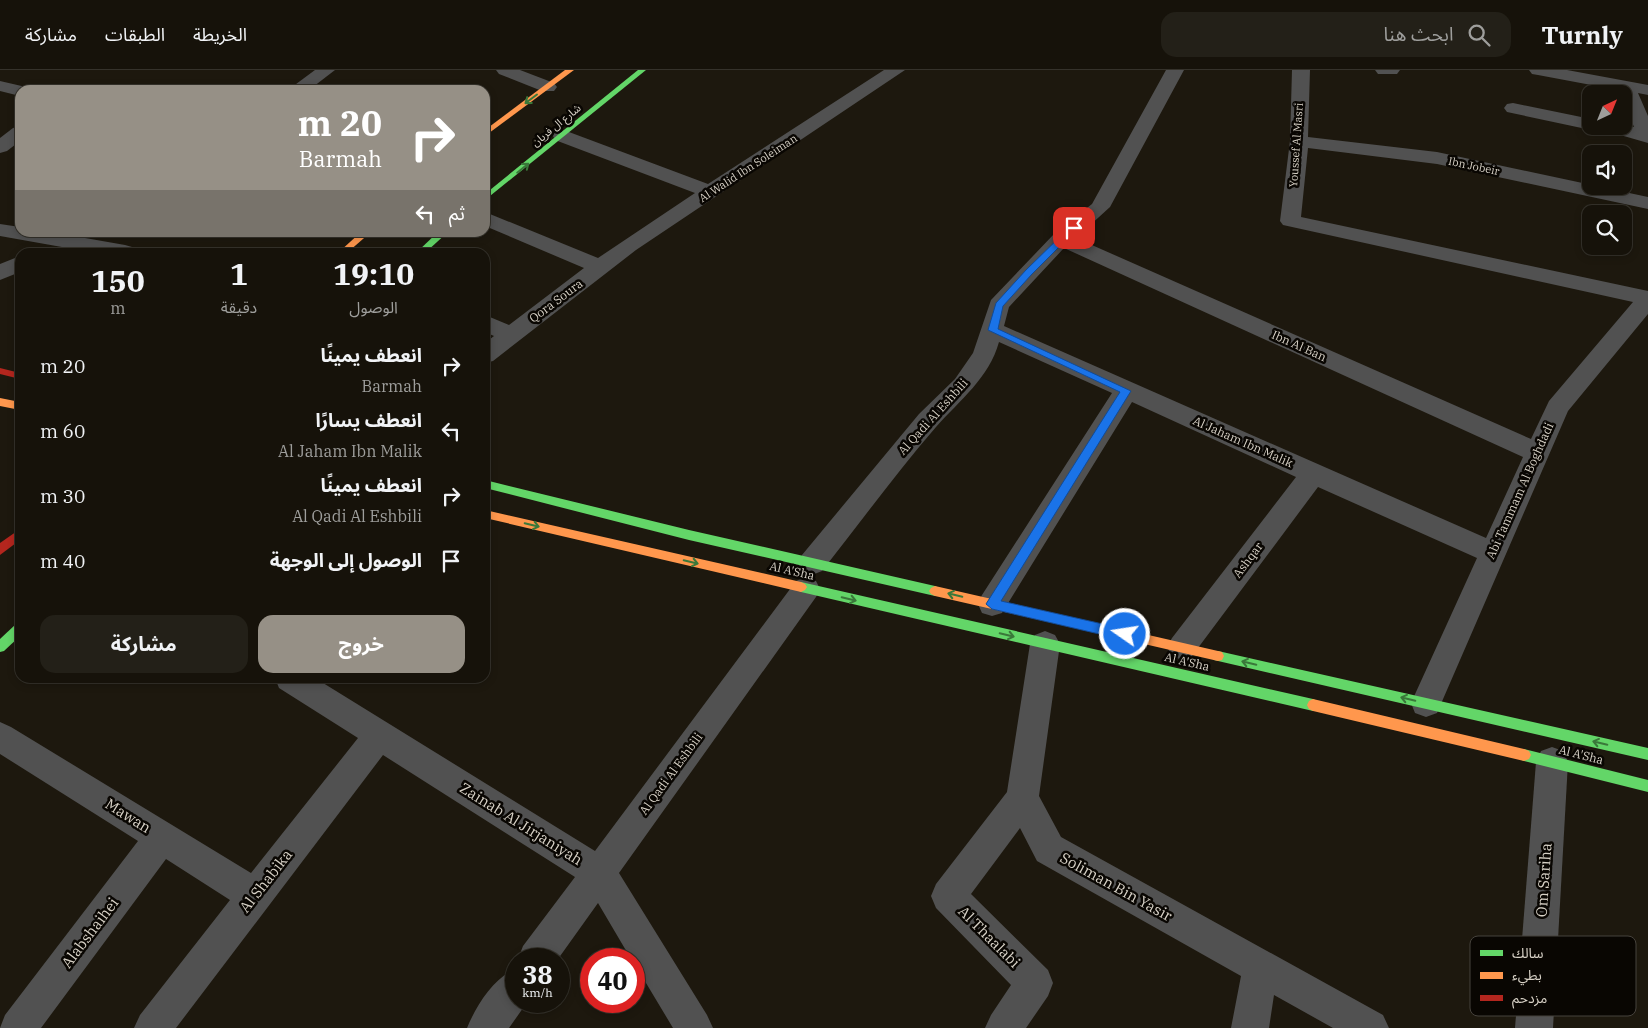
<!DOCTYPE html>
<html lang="ar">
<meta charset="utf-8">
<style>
:root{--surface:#16120a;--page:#232018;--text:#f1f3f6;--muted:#9e9e9c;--line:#35322b;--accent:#969086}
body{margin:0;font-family:"IBM Plex Serif","Noto Sans Arabic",serif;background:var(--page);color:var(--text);direction:rtl;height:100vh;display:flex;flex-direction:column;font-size:19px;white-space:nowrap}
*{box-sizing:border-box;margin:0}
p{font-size:16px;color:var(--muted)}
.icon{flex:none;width:28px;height:28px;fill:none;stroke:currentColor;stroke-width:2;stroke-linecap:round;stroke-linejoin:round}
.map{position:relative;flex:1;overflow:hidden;direction:ltr}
.sheet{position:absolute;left:15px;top:178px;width:475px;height:435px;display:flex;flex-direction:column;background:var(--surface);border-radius:15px;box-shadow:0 2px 8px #0003,0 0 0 1px var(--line);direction:rtl}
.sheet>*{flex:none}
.top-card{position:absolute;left:15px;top:15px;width:475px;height:152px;border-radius:15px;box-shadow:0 2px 8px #0003,0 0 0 1px var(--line);direction:rtl;background:#969086;color:#fff;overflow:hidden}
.needle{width:32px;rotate:43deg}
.tools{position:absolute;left:1582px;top:15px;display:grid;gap:10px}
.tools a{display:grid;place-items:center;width:50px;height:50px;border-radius:10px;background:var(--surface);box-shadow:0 2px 8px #0003,0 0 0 1px var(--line);font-size:25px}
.speed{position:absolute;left:505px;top:878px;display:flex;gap:10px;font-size:25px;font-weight:700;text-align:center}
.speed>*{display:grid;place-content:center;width:65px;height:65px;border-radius:50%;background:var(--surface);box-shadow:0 2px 8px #0003,0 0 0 1px var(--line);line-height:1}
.speed small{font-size:12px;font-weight:400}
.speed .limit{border:8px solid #d22;background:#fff;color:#111}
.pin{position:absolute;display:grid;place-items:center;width:42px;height:42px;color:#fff;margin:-21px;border-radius:10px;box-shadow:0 2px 8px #0006}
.me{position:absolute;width:55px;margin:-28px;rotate:283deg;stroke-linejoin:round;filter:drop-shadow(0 0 4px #0008)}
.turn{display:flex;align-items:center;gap:18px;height:105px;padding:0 25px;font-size:22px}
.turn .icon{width:65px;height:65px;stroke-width:2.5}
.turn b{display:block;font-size:35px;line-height:42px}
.then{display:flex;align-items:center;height:48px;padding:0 25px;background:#0003;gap:10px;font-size:19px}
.eta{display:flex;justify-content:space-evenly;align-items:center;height:85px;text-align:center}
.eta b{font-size:30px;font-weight:700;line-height:35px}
.button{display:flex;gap:10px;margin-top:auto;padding:10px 25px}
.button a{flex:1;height:58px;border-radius:15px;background:var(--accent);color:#fff;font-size:20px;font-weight:700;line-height:58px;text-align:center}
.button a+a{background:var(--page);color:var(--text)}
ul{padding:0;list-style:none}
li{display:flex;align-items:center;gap:15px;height:65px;padding:0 25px}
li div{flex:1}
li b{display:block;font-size:19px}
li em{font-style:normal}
header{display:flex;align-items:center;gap:30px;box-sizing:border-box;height:70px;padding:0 25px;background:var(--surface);border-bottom:1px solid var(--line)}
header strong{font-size:24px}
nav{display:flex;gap:28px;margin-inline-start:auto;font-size:18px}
.search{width:350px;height:45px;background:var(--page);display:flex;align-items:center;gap:12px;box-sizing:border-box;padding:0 18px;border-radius:15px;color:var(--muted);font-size:19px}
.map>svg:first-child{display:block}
</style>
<header>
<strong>Turnly</strong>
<div class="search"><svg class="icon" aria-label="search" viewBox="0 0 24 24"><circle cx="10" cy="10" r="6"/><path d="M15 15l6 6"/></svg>ابحث هنا</div>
<nav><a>الخريطة</a><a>الطبقات</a><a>مشاركة</a></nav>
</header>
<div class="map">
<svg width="1648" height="958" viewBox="0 0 1648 958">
<rect width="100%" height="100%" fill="#1d180e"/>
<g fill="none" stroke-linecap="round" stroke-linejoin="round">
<g fill="#515151" fill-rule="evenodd">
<polygon points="315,0 335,0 309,20 288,20"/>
<polygon points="496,0 520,0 554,13 557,17 554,21 542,21 499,4"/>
<polygon points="884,0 905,0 636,180 493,291 485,293 485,273 494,266 485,262 485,245 509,255 584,198 485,156 485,142 598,188 695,123 555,70 553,66 555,62 569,62 708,114"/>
<path d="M 1166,0 L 1184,0 L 1110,137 L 1076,168 L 1531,369 L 1549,331 L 1633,232 L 1283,155 L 1280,151 L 1290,71 L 1292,0 L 1310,0 L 1308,67 L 1437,82 L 1648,127 L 1648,139 L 1437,94 L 1308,78 L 1301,147 L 1648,221 L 1648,244 L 1568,341 L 1437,643 L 1426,647 L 1415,643 L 1411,633 L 1477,488 L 1318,417 L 1192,586 L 1182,590 L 1172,586 L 1167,577 L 1172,568 L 1296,407 L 1132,332 L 1002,543 L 992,546 L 982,543 L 978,534 L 982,525 L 1112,323 L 999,272 C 989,308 960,330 936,357 C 896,403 860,453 822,501 L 812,505 L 802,501 L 798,493 L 802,485 L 919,344 L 955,309 L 973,283 L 991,230 L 1054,164 L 1092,134 ZM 1064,178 L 1523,387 L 1486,468 L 1004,256 L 1009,237 Z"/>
<polygon points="1375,0 1400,0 1397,4 1378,4"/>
<polygon points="1529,0 1567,0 1648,15 1648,25 1638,23 1648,46 1648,73 1596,58 1591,60 1507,42 1504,38 1507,34 1513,33 1591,49 1591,56 1624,55 1634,57 1624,32 1624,24 1620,24 1618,20 1538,5 1532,4"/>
<polygon points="0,11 26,17 28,20 20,20 20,26 0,21"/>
<polygon points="20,56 20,71 7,81 0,83 0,68 13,58"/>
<polygon points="0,154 20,157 20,162 51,162 125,175 132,177 136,182 90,182 0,166"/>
<polygon points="20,186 20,202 0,210 0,194"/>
<polygon points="806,507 816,511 820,519 816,527 619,803 707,945 713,958 673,958 634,893 634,889 631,889 598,833 558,889 518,889 523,876 575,807 383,685 176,958 134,958 140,945 230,830 166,789 41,958 0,958 5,945 138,771 0,684 0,652 11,657 251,803 358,668 279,618 275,608 315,608 595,781 796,511"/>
<polygon points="1045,561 1055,565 1060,574 1039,726 1061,767 1383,945 1389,958 1333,958 1274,925 1269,958 1231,958 1241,906 1037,791 1020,758 971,824 1048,900 1053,913 1048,926 1026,958 985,958 991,945 1011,915 936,838 931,826 936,814 1007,722 1030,574 1035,565"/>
<polygon points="1552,677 1563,681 1568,692 1553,958 1515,958 1536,692 1541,681"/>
<path d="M 516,899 L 516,931 L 528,931 L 509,958 L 467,958 C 476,936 494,907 516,899 Z"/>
</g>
<g fill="#63d668" fill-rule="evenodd">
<polygon points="638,0 646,0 485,130 485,124"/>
<polygon points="438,162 448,162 426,182 417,182"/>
<polygon points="485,410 689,460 935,516 939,518 941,521 939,524 935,526 689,470 485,418"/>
<polygon points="801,512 1313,629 1317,631 1319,635 1317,639 1313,641 801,522 797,520 795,517 797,514"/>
<polygon points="20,553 20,566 4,581 0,582 0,569 16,554"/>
<polygon points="1218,581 1648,678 1648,690 1218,591 1214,590 1212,586 1214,582"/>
<polygon points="1524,679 1648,710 1648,722 1524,691 1519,689 1517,685 1519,681"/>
</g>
<g fill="#ff974d" fill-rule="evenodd">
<polygon points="565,0 574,0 485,66 485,60"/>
<polygon points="361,162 371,162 348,182 339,182"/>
<polygon points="0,328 20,332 20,340 0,336"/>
<polygon points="485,440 801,512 805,514 807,517 805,520 801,522 485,448"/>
<polygon points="935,516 1218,581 1222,582 1224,586 1222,590 1218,591 935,526 931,524 929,521 931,518"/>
<polygon points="1313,629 1524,679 1529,681 1531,685 1529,689 1524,691 1313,641 1309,639 1307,635 1309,631"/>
</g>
<g fill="#b3261e" fill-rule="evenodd">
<polygon points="0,298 20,303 20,309 0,304"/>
<polygon points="20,459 20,470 0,485 0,473"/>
</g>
</g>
<defs><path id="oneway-shaft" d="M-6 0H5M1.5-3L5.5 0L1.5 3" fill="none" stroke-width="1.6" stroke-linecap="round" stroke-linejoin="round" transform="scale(1.25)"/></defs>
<g stroke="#3a783a">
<use href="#oneway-shaft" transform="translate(531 29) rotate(143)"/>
<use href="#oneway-shaft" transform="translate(523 98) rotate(-39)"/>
<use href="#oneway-shaft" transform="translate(532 455) rotate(13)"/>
<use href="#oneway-shaft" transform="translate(691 492) rotate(13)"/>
<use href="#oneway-shaft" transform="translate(955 525) rotate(-167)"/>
<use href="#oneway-shaft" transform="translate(849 529) rotate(13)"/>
<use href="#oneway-shaft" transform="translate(1007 565) rotate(13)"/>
<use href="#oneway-shaft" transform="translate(1249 593) rotate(-167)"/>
<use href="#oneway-shaft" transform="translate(1408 629) rotate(-167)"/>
<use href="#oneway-shaft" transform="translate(1600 673) rotate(-167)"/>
</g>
<polygon fill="#1a73e8" stroke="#114b97" points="1071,156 1078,158 1032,204 1003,236 998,259 1131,321 1001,531 1125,559 1131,564 1125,570 992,539 986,534 1120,322 988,260 996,233 1026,200"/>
<g text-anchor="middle" stroke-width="5" stroke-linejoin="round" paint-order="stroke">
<g font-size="11" fill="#d7d1c6" stroke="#090602">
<text transform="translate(556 55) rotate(-39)" y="4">شارع ال فريان</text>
<text transform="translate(1296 75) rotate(-86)" y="4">Youssef Al Masri</text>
<text transform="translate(1474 96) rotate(12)" y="4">Ibn Jobeir</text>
<text transform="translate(748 98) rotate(-33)" y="4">Al Walid Ibn Soleiman</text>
</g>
<g font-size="12" fill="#d7d1c6" stroke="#090602">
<text transform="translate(556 231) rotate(-37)" y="4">Qora Soura</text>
<text transform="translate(1299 276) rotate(24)" y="4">Ibn Al Ban</text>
<text transform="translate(933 347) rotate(-48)" y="4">Al Qadi Al Eshbili</text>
<text transform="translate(1243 372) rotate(24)" y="4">Al Jaham Ibn Malik</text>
<text transform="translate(1520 421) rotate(-66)" y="4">Abi Tammam Al Boghdadi</text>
<text transform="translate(1248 490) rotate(-53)" y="4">Ashqar</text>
<text transform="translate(792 501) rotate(13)" y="4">Al A'Sha</text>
<text transform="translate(1187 592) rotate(13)" y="4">Al A'Sha</text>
<text transform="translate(1581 685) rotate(14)" y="4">Al A'Sha</text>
<text transform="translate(671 704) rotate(-54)" y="4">Al Qadi Al Eshbili</text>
</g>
<g font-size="15" fill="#d7d1c6" stroke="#090602">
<text transform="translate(128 746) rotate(32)" y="5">Mawan</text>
<text transform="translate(521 754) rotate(32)" y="5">Zainab Al Jirjaniyah</text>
<text transform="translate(1544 810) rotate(-86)" y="5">Om Sariha</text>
<text transform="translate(266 811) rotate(-52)" y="5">Al Shabika</text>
<text transform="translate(1116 817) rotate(29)" y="5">Soliman Bin Yasir</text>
<text transform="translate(90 863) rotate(-53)" y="5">Alabshaihei</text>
<text transform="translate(989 867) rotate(45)" y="5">Al Thaalabi</text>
</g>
</g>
<rect x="1470" y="866" width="166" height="80" rx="8" fill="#090602" stroke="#47433d" stroke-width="1"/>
<rect x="1480" y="880" width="23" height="6" fill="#63d668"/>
<rect x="1480" y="902" width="23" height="7" fill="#ff974d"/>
<rect x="1480" y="925" width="23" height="6" fill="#b3261e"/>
<g font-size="14" fill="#d7d1c6">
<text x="1512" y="888">سالك</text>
<text x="1512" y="910">بطيء</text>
<text x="1512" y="933">مزدحم</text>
</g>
</svg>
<div class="tools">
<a><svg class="needle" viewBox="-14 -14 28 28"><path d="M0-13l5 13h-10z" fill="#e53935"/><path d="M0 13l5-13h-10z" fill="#9e9e9c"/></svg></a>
<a><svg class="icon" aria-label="sound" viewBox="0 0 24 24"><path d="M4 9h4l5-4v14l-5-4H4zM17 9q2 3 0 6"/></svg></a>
<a><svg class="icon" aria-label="search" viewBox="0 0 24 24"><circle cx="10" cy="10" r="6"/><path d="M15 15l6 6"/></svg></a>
</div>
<div class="speed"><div>38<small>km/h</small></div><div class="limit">40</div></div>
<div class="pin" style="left:1074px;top:158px;background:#d93025"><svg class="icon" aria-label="arrive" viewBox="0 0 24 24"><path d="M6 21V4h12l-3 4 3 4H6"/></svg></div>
<svg class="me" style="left:1125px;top:564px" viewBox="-20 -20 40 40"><circle r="17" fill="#1a73e8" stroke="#fff" stroke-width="3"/><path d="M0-11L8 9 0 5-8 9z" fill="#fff"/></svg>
<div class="top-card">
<div class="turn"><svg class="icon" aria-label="right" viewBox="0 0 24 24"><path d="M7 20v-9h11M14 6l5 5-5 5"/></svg><div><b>20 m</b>Barmah</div></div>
<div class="then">ثم<svg class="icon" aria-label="left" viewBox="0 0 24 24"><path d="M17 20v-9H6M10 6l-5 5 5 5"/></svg></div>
</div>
<section class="sheet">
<div class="eta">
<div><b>19:10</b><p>الوصول</p></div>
<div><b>1</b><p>دقيقة</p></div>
<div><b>150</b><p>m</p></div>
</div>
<ul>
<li><svg class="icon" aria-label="right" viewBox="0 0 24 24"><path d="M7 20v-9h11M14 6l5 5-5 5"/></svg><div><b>انعطف يمينًا</b><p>Barmah</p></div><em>20 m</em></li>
<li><svg class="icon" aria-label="left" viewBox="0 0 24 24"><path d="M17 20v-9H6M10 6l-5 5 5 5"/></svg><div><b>انعطف يسارًا</b><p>Al Jaham Ibn Malik</p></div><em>60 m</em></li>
<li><svg class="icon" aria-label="right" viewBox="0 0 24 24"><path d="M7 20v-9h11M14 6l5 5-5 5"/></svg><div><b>انعطف يمينًا</b><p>Al Qadi Al Eshbili</p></div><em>30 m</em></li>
<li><svg class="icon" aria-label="arrive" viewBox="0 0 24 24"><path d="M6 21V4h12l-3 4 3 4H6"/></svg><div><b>الوصول إلى الوجهة</b></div><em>40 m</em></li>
</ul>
<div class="button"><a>خروج</a><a>مشاركة</a></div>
</section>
</div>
